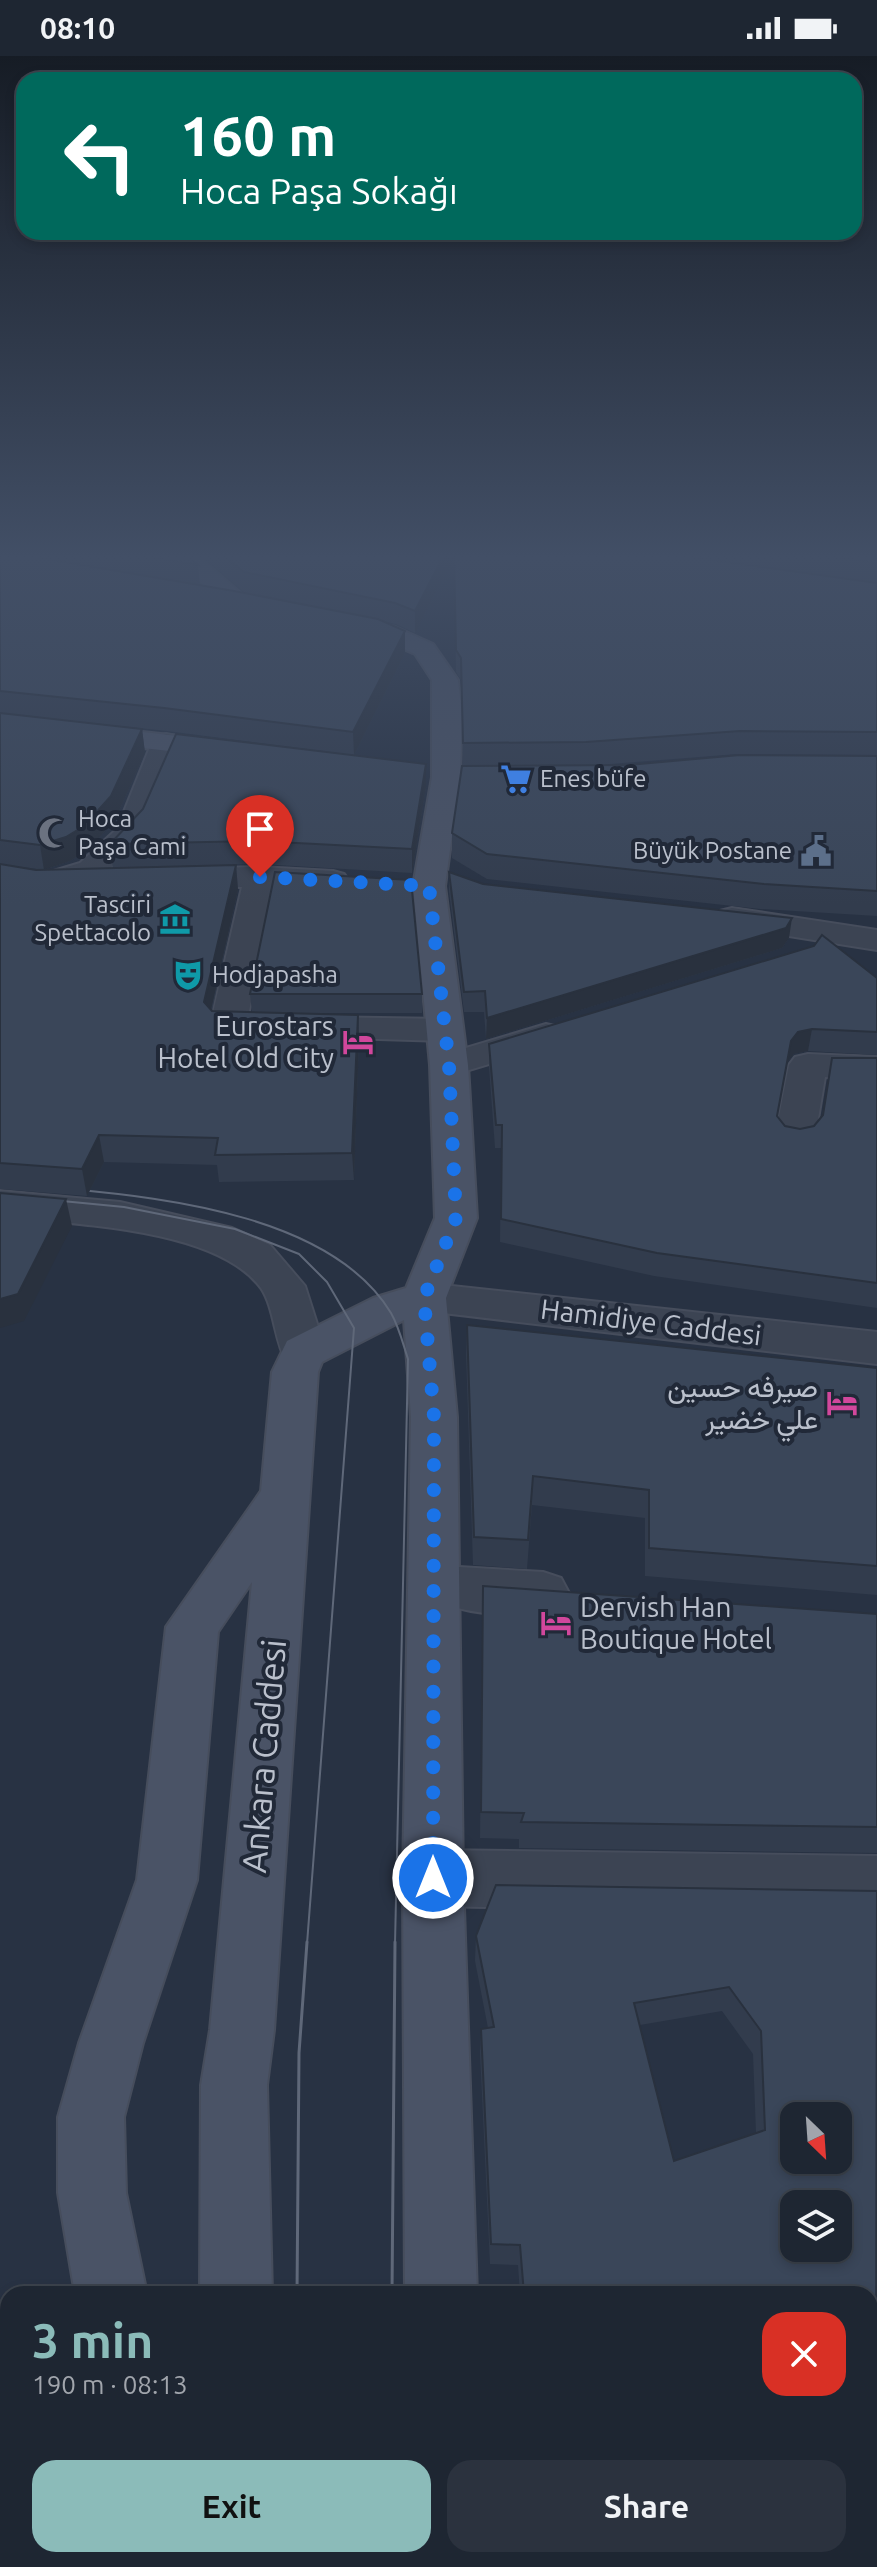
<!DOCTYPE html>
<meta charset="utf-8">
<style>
:root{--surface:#1e2632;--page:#2b323e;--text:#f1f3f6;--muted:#a1a5ac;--line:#3c434d;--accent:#8bbbb9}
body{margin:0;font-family:Ubuntu,Vazirmatn,sans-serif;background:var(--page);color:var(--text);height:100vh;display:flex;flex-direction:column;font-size:30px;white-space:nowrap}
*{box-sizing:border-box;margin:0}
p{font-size:26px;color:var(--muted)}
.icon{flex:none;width:44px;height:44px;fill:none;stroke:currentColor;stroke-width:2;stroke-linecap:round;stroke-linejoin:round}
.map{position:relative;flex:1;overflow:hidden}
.side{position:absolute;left:0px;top:2230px;width:878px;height:282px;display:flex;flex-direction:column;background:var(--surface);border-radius:24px 24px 0 0;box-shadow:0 4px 12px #0003,0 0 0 2px var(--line)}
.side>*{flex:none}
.guide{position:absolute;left:16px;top:16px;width:846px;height:168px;border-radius:24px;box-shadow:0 4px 12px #0003,0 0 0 2px var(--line);background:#00695c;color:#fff;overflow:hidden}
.needle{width:52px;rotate:155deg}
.controls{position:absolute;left:780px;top:2046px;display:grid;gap:16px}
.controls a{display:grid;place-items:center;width:72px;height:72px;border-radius:16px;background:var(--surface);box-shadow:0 4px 12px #0003,0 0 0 2px var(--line);font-size:40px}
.pin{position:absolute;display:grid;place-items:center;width:68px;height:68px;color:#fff;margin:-82px -34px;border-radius:50% 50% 50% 0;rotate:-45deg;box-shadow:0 0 8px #0007}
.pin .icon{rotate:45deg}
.me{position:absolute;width:88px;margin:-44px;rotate:0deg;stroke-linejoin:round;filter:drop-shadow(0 0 6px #0008)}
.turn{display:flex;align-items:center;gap:28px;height:168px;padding:0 32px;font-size:36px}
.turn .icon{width:104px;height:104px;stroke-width:2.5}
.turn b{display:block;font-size:56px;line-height:68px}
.round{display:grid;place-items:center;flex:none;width:84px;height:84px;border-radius:24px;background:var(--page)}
.head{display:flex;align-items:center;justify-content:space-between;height:136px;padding:0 32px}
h1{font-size:48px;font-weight:600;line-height:60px;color:var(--accent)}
.button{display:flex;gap:16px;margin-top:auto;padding:16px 32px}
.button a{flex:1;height:92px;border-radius:24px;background:var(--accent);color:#111;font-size:32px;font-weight:600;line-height:92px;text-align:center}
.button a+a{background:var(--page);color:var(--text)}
.status{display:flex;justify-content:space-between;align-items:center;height:56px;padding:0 40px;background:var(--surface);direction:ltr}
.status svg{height:22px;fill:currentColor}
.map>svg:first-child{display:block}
</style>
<div class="status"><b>08:10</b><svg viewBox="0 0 49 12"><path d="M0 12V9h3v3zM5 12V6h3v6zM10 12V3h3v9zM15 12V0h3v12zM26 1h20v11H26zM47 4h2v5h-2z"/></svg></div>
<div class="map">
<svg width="877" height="2511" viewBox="0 0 877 2511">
<rect width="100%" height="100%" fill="#283243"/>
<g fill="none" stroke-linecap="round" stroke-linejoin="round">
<defs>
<g id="pedestrian">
<polygon points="166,678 176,680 180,686 146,777 102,821 0,851 0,831 80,807 117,773 152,686 156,680"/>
<polygon points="260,811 333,815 344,818 349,825 344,832 333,835 274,831 248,960 445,963 458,966 463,974 458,982 445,985 215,978 210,970 242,831 167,830 162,823 167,816 178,813"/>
<polygon points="732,852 877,874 877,894 720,869 716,862 720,855"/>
<polygon points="546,968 559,971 564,979 559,987 449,1020 436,1017 430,1009 436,1001"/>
<polygon points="808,998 877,1001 877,1023 825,1021 815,1081 809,1090 795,1093 781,1090 775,1081 789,1009 795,1001"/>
<polygon points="424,1227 877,1276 877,1308 409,1253 402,1242 409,1231"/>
<path d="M 459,1511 L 543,1516 L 561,1522 L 569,1537 L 561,1552 C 527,1564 475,1559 441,1547 L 433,1532 L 441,1517 Z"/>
<polygon points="433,1794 877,1800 877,1858 433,1850 412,1842 403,1822 412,1802"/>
<polygon points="877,2376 877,2456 870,2459 870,2379"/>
<polygon points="743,2504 827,2504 824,2511 740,2511"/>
</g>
<path id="tertiary" d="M 0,1135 L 120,1146 L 232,1172 L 270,1189 L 305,1230 L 326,1296 L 319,1307 L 303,1312 L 287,1307 C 274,1285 275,1253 261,1232 C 216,1171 71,1168 0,1161 Z"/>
<g id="secondary">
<polygon points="169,497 194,497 244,540 284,548 287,553 275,560 227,551"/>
<polygon points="347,560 395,571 433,588 458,624 462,658 460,721 445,830 468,1009 477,1162 446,1242 457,1361 463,1822 477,2238 405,2238 403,1822 411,1361 404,1264 322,1306 318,1316 274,1974 267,2029 272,2238 200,2238 201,2029 210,1974 252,1526 218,1576 197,1824 143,1987 124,2061 126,2137 147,2238 75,2238 58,2137 58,2061 79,1987 137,1824 166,1571 261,1435 272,1316 287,1285 373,1242 406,1232 435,1162 430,1009 413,830 432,721 432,624 415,598 378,582 338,572 335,567"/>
<polygon points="0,660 232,686 242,688 246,694 242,700 232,702 0,676"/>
<polygon points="189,2504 269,2504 268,2511 188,2511"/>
<rect x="406" y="2504" width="80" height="7"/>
</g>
</defs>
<use href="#pedestrian" stroke="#464d5c" stroke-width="4"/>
<use href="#tertiary" stroke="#464d5c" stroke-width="4"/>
<use href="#secondary" stroke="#464d5c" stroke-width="4"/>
<use href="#pedestrian" fill="#3c4453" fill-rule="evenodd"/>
<use href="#tertiary" fill="#3c4453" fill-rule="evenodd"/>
<use href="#secondary" fill="#4a5366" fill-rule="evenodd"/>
<g stroke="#5f6879" stroke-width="2">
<path d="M 69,1133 C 169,1142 333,1161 391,1257 C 399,1271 403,1288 408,1303 L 395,1888"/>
<polyline points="0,1139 124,1151 235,1173 299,1198 327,1226 354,1272 307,1888"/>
</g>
<g stroke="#5f6879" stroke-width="3">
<polyline points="297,2238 299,1997 307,1886"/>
<polyline points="392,2238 395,1886"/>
<polyline points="391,2504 391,2511"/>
<polyline points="293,2511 294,2504"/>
</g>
</g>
<g fill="#323c4d" fill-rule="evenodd">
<polygon points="0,497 185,497 198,509 200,529 245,537 198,497 877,497 877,699 737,698 585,710 463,710 461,624 456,616 454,501 415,577 396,568 382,565 405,597 354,699 167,675 35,661 142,673 145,697 115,764 88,794 70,805 44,814 0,808"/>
<polygon points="877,700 877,860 760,853 487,823 452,802 452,777 628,709"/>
<polygon points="426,731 412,817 260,808 113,812 110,788"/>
<polygon points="0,808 36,814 236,809 238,834 212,955 252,956 250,938 422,938 422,957 279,957 358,959 359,985 354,1124 219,1126 217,1109 104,1106 87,1140 0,1133"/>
<polygon points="449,816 483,828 789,882 782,892 486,983 484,956 464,956 449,836"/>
<polygon points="877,922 877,999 808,995 794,998 787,1007 777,1060 785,1070 800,1073 814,1070 822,1060 832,1002 877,1002 877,1252 654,1220 500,1186 501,1092 495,1092 489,1011 489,988"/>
<polygon points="467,1269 877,1312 877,1539 645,1520 645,1462 532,1449 527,1513 473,1509 466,1297"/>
<polygon points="483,1530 877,1558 877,1797 519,1792 519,1783 480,1782"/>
<path d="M 877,1835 L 877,2327 L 870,2333 L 870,2238 L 520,2238 L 518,2209 L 490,2208 L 480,1997 L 481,1973 L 488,1972 L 475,1905 L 476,1880 ZM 722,1955 L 753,1998 L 756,2077 L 674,2105 L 640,1969 Z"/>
<polygon points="538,2504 638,2504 630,2511 539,2511"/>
</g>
<g fill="#29313e">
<polygon points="445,497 454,497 454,501 415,577 415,555"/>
<polygon points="405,575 405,597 354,699 353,676"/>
<polygon points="142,673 145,697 115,764 88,794 70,805 44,814 40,789"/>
<polygon points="426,708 426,731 412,817 412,793"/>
<polygon points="236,809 238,834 207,972 204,946"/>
<polygon points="792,862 789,882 782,892 486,983 487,962"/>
<polygon points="358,959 359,985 354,1124 352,1097"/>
<polygon points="812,973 808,995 794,998 787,1007 791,985 798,976"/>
<polygon points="99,1079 104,1106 87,1140 82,1113"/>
<polygon points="66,1143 72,1170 24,1265 0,1272 0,1243"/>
<polygon points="877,2321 877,2327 870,2333 870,2331"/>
<polygon points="629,2504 638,2504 630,2511 622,2511"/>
</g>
<g fill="#3a4659" stroke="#29313e" stroke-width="2" fill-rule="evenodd">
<polygon points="0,497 12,497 234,535 378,563 405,575 353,676 164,652 0,635"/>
<polygon points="126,497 185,497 198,509"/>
<polygon points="220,497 445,497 415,555 395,547 244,516"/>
<polygon points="454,497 661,497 877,527 877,676 740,675 586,686 463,687 461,602 456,594"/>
<polygon points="806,497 877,497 877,507"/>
<polygon points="0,657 142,673 111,740 84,770 66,781 40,789 0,784"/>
<polygon points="176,678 426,708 412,793 258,785 110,788 143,753"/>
<polygon points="740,699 877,700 877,835 764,828 487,798 452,777 462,710 628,709"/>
<polygon points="0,808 36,814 236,809 204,946 212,955 358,959 352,1097 215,1099 218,1082 99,1079 82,1113 0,1107"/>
<polygon points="275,816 411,824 422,938 250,938"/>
<polygon points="449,816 483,828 792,862 786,872 487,962 485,935 464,936"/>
<polygon points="822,879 877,922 877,976 812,973 798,976 791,985 777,1060 785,1070 800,1073 814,1070 823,1059 832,1002 877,1002 877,1227 657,1197 501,1163 502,1069 496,1069 489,988 814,890"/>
<polygon points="0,1137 66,1143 18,1238 0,1243"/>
<polygon points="467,1269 877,1312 877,1510 649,1492 649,1434 533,1420 528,1484 474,1481"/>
<polygon points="483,1530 877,1558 877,1771 521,1766 524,1757 481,1756"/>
<path d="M 496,1829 L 877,1835 L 876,2322 L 870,2312 L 870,2238 L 524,2238 L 520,2189 L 491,2188 L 481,1973 L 494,1971 L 476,1880 ZM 729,1931 L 761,1975 L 765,2074 L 674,2105 L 634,1947 ZM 794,2060 L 838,2060 L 838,2104 L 794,2104 ZM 794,2148 L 838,2148 L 838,2192 L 794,2192 Z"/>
<polygon points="542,2504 629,2504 622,2511 543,2511"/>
</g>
<linearGradient id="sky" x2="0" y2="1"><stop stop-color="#161c25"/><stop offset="0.59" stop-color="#424f66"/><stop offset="1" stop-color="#424f66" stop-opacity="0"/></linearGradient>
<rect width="877" height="849" fill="url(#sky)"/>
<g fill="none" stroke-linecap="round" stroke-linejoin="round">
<polyline stroke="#1a73e8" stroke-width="14" stroke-dasharray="0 25.2" points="260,821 429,830 449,1009 456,1162 424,1242 434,1361 433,1822"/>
</g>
<defs>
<symbol id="supermarket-bare" viewBox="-9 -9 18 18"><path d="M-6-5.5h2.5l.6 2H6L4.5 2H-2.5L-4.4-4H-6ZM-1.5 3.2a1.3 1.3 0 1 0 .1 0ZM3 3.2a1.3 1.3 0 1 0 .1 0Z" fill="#3f7fe0" stroke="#212938" stroke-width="2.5" paint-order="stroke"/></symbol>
<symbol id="mosque-bare" viewBox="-9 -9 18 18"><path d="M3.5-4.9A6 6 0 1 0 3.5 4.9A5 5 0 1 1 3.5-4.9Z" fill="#6b7280" stroke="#212938" stroke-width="2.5" paint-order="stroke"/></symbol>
<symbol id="civic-bare" viewBox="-9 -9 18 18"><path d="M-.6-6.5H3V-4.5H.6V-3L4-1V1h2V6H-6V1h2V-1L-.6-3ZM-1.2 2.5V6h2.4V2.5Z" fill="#5c6f8a" stroke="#212938" stroke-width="2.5" paint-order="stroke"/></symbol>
<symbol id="museum-bare" viewBox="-9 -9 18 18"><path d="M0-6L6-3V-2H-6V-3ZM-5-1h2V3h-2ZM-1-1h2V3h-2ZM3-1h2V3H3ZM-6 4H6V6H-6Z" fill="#0f9aa8" stroke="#212938" stroke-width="2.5" paint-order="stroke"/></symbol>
<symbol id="theatre-bare" viewBox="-9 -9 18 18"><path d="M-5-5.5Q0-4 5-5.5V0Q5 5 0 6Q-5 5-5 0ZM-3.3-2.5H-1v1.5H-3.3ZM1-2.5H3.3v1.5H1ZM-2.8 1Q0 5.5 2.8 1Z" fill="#0f9aa8" stroke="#212938" stroke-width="2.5" paint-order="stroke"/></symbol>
<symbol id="hotel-bare" viewBox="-9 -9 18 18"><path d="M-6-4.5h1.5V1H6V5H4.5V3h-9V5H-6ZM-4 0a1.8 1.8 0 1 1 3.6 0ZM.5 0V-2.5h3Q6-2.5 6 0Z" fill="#d1479c" stroke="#212938" stroke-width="2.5" paint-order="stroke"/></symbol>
</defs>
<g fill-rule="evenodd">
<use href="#supermarket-bare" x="494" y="701" width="44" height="44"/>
<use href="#mosque-bare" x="32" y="755" width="44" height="44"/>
<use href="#civic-bare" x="794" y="773" width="44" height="44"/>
<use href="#museum-bare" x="153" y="841" width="44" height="44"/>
<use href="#theatre-bare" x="166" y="897" width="44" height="44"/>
<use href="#hotel-bare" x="336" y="964" width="44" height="44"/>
<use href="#hotel-bare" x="820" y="1325" width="44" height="44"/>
<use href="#hotel-bare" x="534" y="1545" width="44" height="44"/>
</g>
<g text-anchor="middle" stroke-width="8" stroke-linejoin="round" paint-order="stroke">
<g font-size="24" fill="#bac0cc" stroke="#212938" text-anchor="start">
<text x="540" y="731">Enes büfe</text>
<text x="78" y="771">Hoca<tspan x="78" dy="28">Paşa Cami</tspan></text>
<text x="792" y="803" text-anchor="end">Büyük Postane</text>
<text x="151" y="857" text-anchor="end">Tasciri<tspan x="151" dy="28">Spettacolo</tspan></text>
<text x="212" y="927">Hodjapasha</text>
</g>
<g font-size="28" fill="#bac0cc" stroke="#212938" text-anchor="end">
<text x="334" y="980">Eurostars<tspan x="334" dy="32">Hotel Old City</tspan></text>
<text x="818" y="1341">صيرفه حسين<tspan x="818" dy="32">علي خضير</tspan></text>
<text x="580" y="1561" text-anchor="start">Dervish Han<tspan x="580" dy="32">Boutique Hotel</tspan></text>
</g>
<g font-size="28" fill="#bac0cc" stroke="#212938">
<text transform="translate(651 1266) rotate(7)" y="10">Hamidiye Caddesi</text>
</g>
<g font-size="34" fill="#bac0cc" stroke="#212938">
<text transform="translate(264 1700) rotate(-85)" y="12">Ankara Caddesi</text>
</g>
</g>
</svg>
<div class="controls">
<a><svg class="needle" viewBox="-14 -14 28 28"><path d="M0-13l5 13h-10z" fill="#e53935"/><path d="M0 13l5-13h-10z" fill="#a1a5ac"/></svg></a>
<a><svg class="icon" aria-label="layers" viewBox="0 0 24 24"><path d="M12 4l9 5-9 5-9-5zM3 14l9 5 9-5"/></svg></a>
</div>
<div class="pin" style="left:260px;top:821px;background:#d93025"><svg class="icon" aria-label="arrive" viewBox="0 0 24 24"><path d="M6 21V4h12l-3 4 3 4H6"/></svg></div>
<svg class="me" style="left:433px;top:1822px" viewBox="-20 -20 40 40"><circle r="17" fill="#1a73e8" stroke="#fff" stroke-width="3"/><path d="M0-11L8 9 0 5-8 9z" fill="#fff"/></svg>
<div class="guide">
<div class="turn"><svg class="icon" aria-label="left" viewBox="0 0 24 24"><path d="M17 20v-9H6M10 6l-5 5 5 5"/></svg><div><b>160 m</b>Hoca Paşa Sokağı</div></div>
</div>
<section class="side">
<div class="head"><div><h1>3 min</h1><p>190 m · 08:13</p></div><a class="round" style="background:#d93025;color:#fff"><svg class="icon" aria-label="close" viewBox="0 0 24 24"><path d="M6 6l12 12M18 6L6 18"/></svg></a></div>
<div class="button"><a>Exit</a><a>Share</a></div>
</section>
</div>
